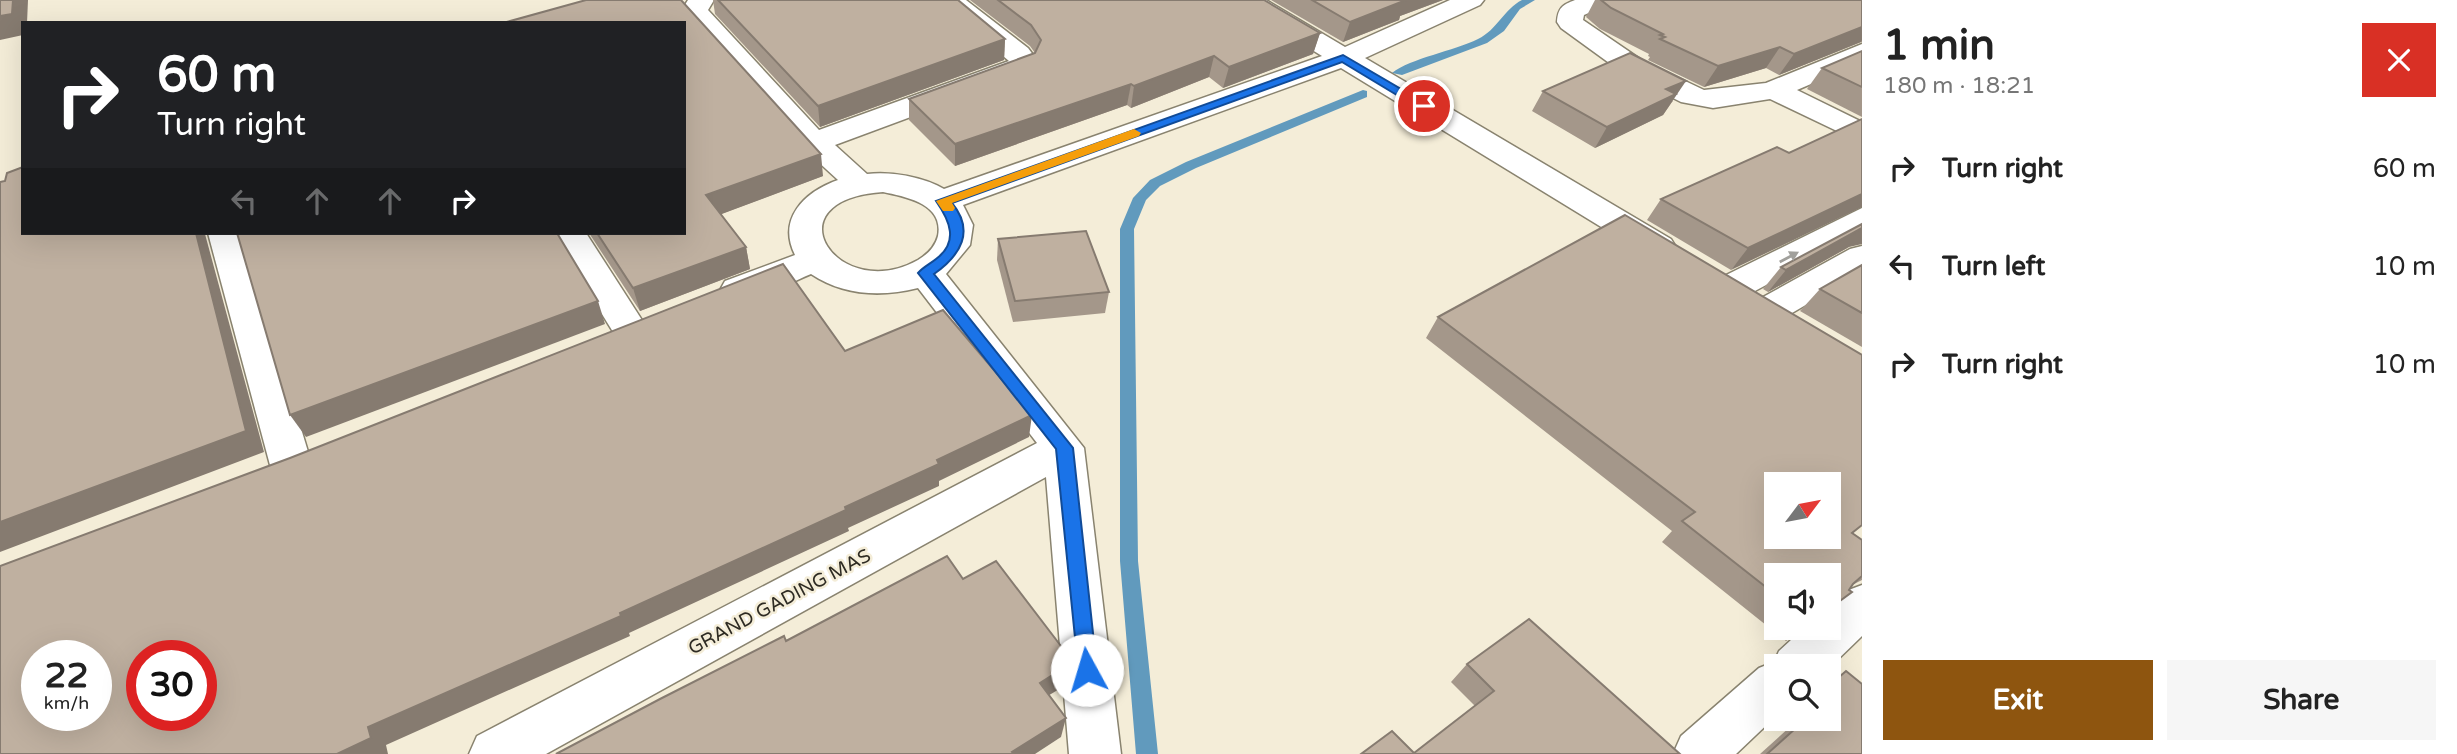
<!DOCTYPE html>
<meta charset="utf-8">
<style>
:root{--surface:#fff;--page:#f6f6f6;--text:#222;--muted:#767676;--accent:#8e550f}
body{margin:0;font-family:"Varela Round",sans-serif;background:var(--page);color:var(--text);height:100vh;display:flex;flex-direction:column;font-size:26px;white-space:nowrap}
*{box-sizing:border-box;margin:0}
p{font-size:23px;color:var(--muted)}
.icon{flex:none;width:38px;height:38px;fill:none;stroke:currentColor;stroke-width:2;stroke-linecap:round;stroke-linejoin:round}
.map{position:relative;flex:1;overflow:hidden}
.side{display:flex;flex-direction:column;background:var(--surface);width:595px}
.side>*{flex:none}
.banner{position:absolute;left:21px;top:21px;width:665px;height:214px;border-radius:0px;box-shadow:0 7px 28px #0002;background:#202124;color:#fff;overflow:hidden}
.needle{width:46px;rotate:58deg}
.buttons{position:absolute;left:1764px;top:472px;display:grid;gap:14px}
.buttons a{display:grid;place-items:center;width:77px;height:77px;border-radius:0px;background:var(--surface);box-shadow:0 7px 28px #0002;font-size:35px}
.speed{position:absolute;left:21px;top:640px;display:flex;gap:14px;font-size:35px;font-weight:700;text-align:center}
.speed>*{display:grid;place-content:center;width:91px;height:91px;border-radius:50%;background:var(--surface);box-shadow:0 7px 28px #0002;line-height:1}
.speed small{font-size:18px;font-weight:400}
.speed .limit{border:10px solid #d22;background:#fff;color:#111}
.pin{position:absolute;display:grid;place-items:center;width:60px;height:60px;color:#fff;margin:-30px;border:4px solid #fff;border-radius:50%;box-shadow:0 2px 7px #0007}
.me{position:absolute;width:77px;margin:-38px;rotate:354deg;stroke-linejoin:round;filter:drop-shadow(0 0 5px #0008)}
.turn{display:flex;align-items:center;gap:24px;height:147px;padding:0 21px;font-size:32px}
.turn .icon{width:91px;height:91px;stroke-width:2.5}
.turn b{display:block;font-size:49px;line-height:60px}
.lanes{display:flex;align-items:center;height:66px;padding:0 21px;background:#0003;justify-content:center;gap:35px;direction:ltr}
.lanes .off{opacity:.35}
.round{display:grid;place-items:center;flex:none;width:74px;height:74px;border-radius:0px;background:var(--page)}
.headline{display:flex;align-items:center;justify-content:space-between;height:119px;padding:0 21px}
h1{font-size:42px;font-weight:800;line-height:52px}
.button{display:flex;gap:14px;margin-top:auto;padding:14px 21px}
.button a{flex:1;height:80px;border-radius:0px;background:var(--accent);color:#fff;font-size:28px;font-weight:800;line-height:80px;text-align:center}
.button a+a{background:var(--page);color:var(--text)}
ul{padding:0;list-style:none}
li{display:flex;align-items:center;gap:21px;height:98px;padding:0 21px}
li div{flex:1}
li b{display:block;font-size:26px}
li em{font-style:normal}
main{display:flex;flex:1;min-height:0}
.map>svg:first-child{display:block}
</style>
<main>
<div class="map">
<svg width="1862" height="754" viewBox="0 0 1862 754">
<rect width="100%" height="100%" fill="#f4edd8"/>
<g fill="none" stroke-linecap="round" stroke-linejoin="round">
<g fill="#619abd" fill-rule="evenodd">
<path d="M 1522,0 L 1535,0 L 1520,9 L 1504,31 L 1487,43 L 1402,75 L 1392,73 C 1411,58 1454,51 1478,39 C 1497,30 1504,9 1522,0 Z"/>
<polygon points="1363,90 1367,91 1367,97 1196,168 1160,186 1146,200 1134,229 1138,561 1158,754 1136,754 1120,561 1120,229 1133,198 1150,180 1186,162"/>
</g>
<defs>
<g id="minor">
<path d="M 688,0 L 714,0 L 708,10 L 819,130 L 1009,61 L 937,0 L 966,0 L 1028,48 L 1037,60 L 1032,72 L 835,145 L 867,174 C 891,171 924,177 944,189 L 1322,56 L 1239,5 L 1235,0 L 1266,0 L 1345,47 L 1450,0 L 1484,0 L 1480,5 L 1365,58 L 1671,239 L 1676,247 L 1671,255 L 1659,258 L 1647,255 L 1341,68 L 963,205 L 973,225 L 970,245 L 946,274 L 1084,448 L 1121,754 L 1069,754 L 1046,477 L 546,754 L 469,754 L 477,736 L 1037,443 L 918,288 C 882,297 844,296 811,274 C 786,284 752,306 725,299 L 720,290 L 725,281 L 795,255 C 777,219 804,192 838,180 L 803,148 L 685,17 L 681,11 ZM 883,192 C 907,197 944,204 938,236 C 935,247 928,254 918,260 C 838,305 767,200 883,192 Z"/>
<path d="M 1575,0 L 1611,0 L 1607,5 L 1584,15 L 1583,20 L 1643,61 L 1704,90 L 1766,83 L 1862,44 L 1862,62 L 1797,90 L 1862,122 L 1862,143 L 1770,99 L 1713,108 L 1681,102 L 1623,73 L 1561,28 L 1557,22 C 1558,8 1562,5 1575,0 Z"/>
<polygon points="1862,208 1862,233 1742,298 1729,301 1716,298 1711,289 1716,280"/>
<polygon points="208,233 242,233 312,465 306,477 291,482 276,477 270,465"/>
<polygon points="552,233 586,233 649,331 644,340 631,344 618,340"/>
<polygon points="1862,246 1862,272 1780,320 1767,324 1754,320 1749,311 1754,302 1850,249"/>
<polygon points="1862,585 1862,636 1829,668 1776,667 1776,716 1736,754 1673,754 1681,736 1759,668 1774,662 1779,651 1804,628 1829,628 1829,606 1846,591"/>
</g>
</defs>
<use href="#minor" stroke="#89836f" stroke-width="3"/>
<use href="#minor" fill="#fff" fill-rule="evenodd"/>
</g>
<g fill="#a4978a">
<polygon points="713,0 958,0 1005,39 1004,60 820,127 715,14"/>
<polygon points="970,0 1264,0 1320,33 1313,54 1223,88 1209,77 1131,108 1127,105 955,166 909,120 909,99 1035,53 1030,46"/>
<polygon points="1271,0 1443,0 1400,16 1399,20 1343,42"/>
<polygon points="1595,0 1862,0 1862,42 1861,42 1779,75 1766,68 1704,87 1648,60 1650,57 1648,56 1649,54 1600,29 1586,17"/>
<polygon points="684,23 823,176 721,214 746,247 750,269 640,311 589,233 684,233"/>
<polygon points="1862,51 1862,117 1807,89 1822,68"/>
<polygon points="1543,91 1673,101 1672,102 1663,115 1595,148 1532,111"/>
<polygon points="1862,119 1731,270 1647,220 1661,199 1789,153"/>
<polygon points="998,239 1109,292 1105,313 1013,322 997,260"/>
<polygon points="1849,247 1768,292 1763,289 1781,267"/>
<polygon points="1862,265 1862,347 1800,311 1820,289"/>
<polygon points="1438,317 1853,533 1862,540 1862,580 1852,585 1776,576 1776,628 1803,628 1786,641 1662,542 1672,531 1426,338"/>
<polygon points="1467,664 1680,754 1414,753 1475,706 1451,682"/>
<polygon points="1846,671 1862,754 1760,754 1792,725 1785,719 1829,719 1829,682"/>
</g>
<g fill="#867b70">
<polygon points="13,0 28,0 27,23 23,23 23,35 0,40 0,16"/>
<polygon points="1402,0 1443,0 1400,16 1399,20 1343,42 1350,22"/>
<polygon points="1862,27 1862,40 1861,42 1779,75 1794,54"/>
<polygon points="1320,33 1313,54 1223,88 1229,67"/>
<polygon points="1005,39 1004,60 820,127 818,106"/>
<polygon points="1780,47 1766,68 1704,87 1718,66"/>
<polygon points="1214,56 1209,77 1131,108 1134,86"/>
<polygon points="1686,81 1663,115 1595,148 1607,127 1666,89"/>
<polygon points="1131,84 1127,105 955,166 955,144"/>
<polygon points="821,154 823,176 711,218 706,195"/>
<polygon points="1862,194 1862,207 1731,270 1748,248"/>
<polygon points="1862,228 1862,244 1849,247 1768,292 1786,270"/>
<polygon points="196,233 206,233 205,234 264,452 0,552 0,522"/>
<polygon points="746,247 750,269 640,311 633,288"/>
<polygon points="598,301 605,324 306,437 290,415"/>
<polygon points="1032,415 1029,437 939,481 939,486 848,528 849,531 629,633 630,636 386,745 388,754 337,754 368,727 620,613 845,507 937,460"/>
<polygon points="1065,667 1061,688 1036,703 1040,683"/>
<polygon points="1066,718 1061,737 1035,754 1012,754 1012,752"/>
</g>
<g fill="#bfb0a0" stroke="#867b70" stroke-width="2" fill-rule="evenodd">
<polygon points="0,0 13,0 12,14 0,16"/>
<polygon points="586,0 681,0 821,154 706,195 746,247 633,288 597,233 684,233 684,23 503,23"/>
<polygon points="718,0 958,0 1005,39 818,106"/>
<polygon points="998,0 1264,0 1320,33 1229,67 1214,56 1134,86 1131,84 955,144 909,99 1035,53 1041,40 1031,25"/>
<polygon points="1312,0 1406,0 1350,22"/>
<polygon points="1601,0 1862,0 1862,27 1794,54 1780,47 1718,66 1660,39 1665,37 1660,35 1663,34 1611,8"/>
<polygon points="1862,51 1862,87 1822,68"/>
<polygon points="1630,53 1686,81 1666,89 1676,94 1607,127 1543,91"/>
<polygon points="1862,119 1862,194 1748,248 1661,199 1777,147 1789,153"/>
<polygon points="23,167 23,233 196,233 246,431 0,522 0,182 5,181 7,173"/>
<path d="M 1625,215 L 1862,355 L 1862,525 L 1852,533 L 1862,540 L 1862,576 L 1853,584 L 1849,590 L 1852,592 L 1829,609 L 1829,576 L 1776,576 L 1776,595 L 1682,521 L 1695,512 L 1438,317 ZM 1776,485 L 1829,485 L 1829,537 L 1776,537 Z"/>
<polygon points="1862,224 1862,228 1786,270 1781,267"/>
<polygon points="1086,231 1109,292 1015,301 998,239"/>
<polygon points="237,233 557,233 598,301 290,415"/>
<path d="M 783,264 L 845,351 L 943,310 L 1032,415 L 937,460 L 939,464 L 845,507 L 846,510 L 620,613 L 621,616 L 368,727 L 371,738 L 337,754 L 0,754 L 0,566 L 290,458 ZM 37,656 L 96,656 L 96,716 L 37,716 ZM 142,656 L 201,656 L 201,716 L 142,716 Z"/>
<polygon points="1862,265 1862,313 1820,289"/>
<polygon points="947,556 963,579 996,561 1064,650 1065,667 1040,683 1066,718 1012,752 1014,754 556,754 660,699 784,636 786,641"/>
<polygon points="1529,619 1680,754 1361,754 1392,731 1414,753 1494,691 1467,664"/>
<polygon points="1846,671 1862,684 1862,754 1767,754 1806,719 1829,719 1829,686"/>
</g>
<defs><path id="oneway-solid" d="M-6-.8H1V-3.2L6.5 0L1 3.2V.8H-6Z" transform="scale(1.75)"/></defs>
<use fill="#a1a09c" href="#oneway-solid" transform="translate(1789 257) rotate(-28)"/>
<path fill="#1a73e8" stroke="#114b97" stroke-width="2" d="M 1343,55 L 1430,106 L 1420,109 L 1342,62 L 952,203 C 975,231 961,255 934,274 L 1073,448 L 1097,670 L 1094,677 L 1087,680 L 1079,677 L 1056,449 L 918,273 C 923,267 930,264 936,259 C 959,242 950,221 936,201 Z"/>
<polygon fill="#f59e0b" points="1134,129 1141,133 1139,136 952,203 955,208 953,211 943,211 936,201"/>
<g text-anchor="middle" stroke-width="5" stroke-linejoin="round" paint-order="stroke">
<g font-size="19" fill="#2e2b23" stroke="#f4edd8">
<text transform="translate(779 601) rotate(-28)" y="7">GRAND GADING MAS</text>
</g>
</g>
</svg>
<div class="buttons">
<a><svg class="needle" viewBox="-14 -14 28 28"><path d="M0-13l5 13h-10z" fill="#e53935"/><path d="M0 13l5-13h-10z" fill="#767676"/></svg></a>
<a><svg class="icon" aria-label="sound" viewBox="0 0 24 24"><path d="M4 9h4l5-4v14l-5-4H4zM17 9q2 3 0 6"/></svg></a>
<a><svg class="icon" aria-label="search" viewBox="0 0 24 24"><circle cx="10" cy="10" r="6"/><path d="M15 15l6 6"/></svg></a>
</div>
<div class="speed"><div>22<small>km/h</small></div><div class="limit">30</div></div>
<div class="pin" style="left:1424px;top:106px;background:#d93025"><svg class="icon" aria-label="arrive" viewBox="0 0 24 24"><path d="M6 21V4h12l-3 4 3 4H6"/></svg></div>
<svg class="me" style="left:1087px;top:670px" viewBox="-20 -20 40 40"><circle r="19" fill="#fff"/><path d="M0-13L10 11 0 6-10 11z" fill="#1a73e8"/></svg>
<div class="banner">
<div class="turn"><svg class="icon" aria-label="right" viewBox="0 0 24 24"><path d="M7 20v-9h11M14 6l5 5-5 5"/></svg><div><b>60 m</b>Turn right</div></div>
<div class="lanes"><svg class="icon off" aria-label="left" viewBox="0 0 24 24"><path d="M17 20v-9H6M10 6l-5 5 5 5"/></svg><svg class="icon off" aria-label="ahead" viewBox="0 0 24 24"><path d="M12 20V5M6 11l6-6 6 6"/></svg><svg class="icon off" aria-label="ahead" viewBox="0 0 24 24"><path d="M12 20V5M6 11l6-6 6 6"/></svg><svg class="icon" aria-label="right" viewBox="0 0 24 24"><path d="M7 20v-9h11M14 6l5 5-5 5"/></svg></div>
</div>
</div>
<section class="side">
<div class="headline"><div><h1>1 min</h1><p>180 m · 18:21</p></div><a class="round" style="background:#d93025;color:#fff"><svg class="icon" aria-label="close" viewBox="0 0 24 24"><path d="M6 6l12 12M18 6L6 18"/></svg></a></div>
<ul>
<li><svg class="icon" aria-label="right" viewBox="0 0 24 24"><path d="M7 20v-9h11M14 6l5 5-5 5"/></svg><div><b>Turn right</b></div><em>60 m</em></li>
<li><svg class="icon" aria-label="left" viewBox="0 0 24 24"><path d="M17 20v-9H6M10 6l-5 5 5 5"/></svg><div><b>Turn left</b></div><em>10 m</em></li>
<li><svg class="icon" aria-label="right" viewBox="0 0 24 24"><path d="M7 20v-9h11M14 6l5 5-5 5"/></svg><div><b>Turn right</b></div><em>10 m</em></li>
</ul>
<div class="button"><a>Exit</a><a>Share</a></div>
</section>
</main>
